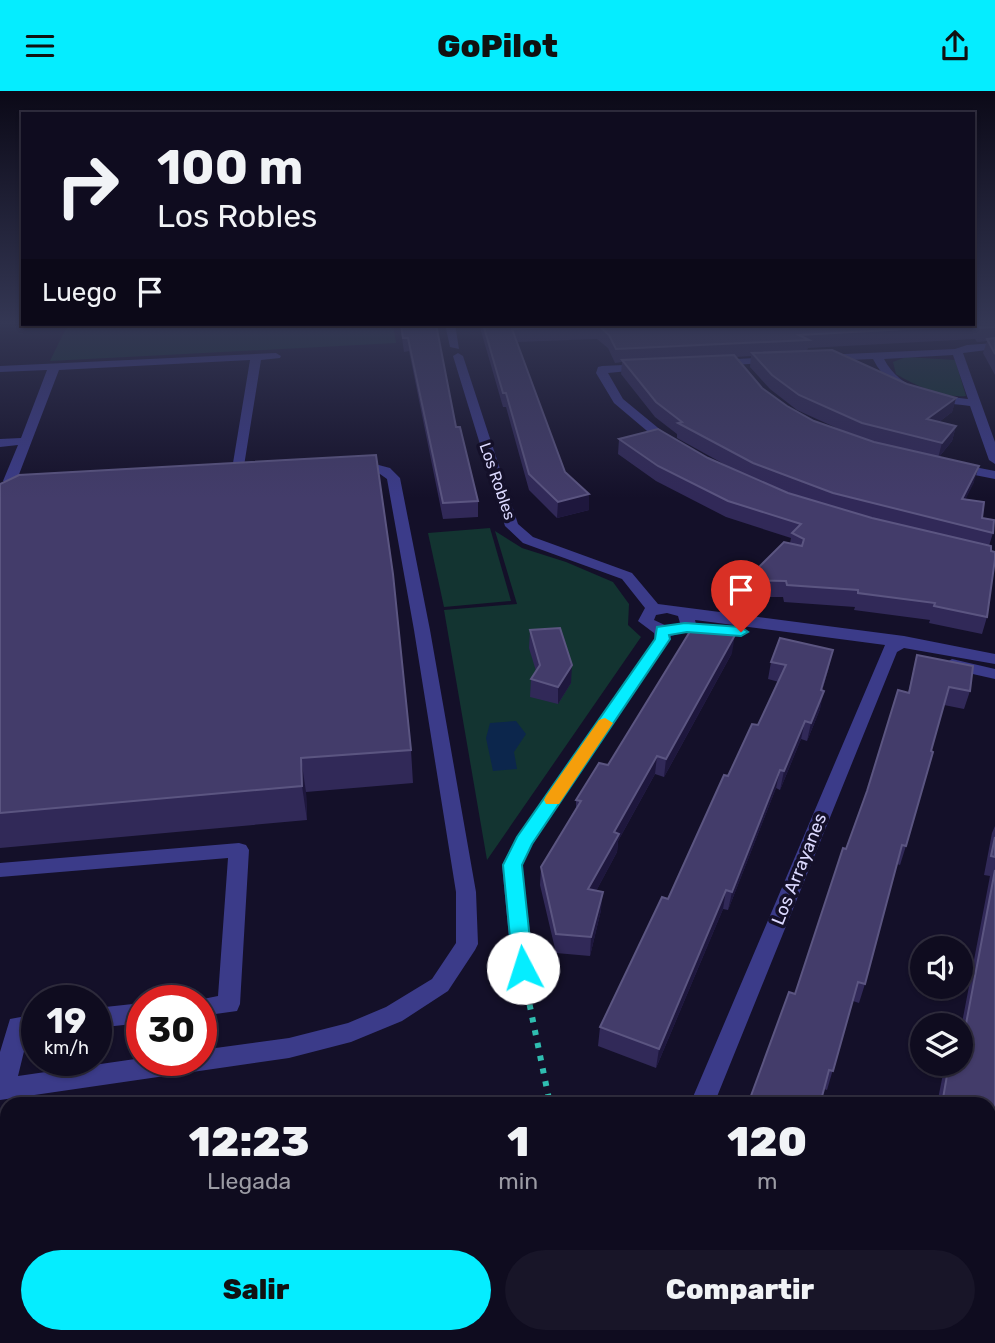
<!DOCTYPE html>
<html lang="es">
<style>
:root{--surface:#0f0c1f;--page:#181528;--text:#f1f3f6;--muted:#9b9ba4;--line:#2f2c3d;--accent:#05edff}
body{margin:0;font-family:Rubik,sans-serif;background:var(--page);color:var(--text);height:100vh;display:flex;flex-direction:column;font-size:26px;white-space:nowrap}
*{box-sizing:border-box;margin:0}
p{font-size:23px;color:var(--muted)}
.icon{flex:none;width:38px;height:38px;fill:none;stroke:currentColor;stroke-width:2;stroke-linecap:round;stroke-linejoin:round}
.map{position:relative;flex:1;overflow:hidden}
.details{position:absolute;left:0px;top:1006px;width:996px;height:247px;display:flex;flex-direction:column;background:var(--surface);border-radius:21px 21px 0 0;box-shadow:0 2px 5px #0004,0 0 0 2px var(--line)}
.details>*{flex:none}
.hud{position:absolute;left:21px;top:21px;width:954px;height:214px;border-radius:0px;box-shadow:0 2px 5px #0004,0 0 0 2px var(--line);background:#0f0c1f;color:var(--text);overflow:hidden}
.controls{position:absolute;left:910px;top:845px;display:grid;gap:14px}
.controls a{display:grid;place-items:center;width:63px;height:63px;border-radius:50%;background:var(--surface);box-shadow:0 2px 5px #0004,0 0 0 2px var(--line);font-size:35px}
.speed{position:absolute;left:21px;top:894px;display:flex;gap:14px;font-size:35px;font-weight:700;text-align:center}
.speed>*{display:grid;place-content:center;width:91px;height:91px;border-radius:50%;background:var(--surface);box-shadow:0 2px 5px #0004,0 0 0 2px var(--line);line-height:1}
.speed small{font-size:18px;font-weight:400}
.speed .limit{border:10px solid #d22;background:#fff;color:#111}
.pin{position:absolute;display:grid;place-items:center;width:60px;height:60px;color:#fff;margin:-72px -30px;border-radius:50% 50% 50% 0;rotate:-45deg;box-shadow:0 0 7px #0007}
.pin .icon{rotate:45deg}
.me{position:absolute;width:77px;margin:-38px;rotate:355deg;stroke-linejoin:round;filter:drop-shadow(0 0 5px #0008)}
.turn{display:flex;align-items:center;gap:24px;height:147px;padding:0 21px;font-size:32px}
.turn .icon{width:91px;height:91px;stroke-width:2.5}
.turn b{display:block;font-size:49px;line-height:60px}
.then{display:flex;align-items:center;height:66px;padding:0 21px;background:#0003;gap:14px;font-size:26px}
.eta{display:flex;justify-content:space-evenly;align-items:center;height:119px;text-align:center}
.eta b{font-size:42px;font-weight:800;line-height:49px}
.cta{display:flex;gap:14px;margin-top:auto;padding:14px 21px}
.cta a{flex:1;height:80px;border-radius:42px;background:var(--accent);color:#111;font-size:28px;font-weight:800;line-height:80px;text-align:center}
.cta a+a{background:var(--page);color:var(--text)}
header{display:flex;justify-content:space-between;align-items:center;height:91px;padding:0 21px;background:var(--accent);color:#111;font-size:32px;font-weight:800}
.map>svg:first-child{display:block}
</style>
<header><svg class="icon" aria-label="menu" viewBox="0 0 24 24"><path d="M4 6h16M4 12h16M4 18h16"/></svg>GoPilot<svg class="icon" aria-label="share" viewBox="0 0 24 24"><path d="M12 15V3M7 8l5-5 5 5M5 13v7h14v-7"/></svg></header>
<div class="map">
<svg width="995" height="1252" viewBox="0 0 995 1252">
<rect width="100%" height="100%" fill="#141029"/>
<g fill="#133431">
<polygon points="68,233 393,233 396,252 50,270"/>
<path d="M 906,266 L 955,269 L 966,305 C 942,307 917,295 896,283 L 893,271 Z"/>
<polygon points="490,437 511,510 444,516 428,442"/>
<polygon points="495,440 522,457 566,471 613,491 629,513 628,534 641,546 487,769 444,519 517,513"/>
</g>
<polygon fill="#0c264c" points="516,630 526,643 514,661 517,678 493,680 486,647 490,632"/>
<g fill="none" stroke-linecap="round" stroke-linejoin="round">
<polygon fill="#0c264c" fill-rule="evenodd" points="498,1246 514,1246 515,1252 499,1252"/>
<polyline stroke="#2fbdb0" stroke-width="6" stroke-dasharray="5 8" stroke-linecap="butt" points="527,901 550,1013"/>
<g fill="#3b3b89" fill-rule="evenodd">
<polygon points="445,233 455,233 459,258 450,256"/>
<path d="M 995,252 L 995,258 L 963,262 L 995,351 L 995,373 L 989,369 L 970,315 C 930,310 893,307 873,268 L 823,270 L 818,267 L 823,264 L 955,258 L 967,254 ZM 953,264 L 968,308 C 934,304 901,300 884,268 Z"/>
<path d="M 276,262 L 281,265 L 280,267 L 261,269 L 243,381 L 233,381 L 232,378 L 250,269 L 59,279 L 18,386 L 31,385 L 38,389 C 30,395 11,396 3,390 L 18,354 L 0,356 L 0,348 L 21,347 L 47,279 L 0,281 L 0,275 Z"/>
<path d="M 458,262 L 463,265 L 518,433 L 533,446 L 632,482 L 658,513 L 904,545 L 995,563 L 995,573 L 904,557 L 897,561 L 714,1013 L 690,1013 L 885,554 L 695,529 L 696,533 L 689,540 L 671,545 L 532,754 L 522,774 L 534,877 L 531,883 L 523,886 L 515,883 L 512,877 L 502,774 L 517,746 L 655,548 L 654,542 L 638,530 L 645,517 L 622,488 L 523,452 L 505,435 L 453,265 ZM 667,522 L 678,525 L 680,532 L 667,535 L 654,529 L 656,524 Z"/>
<polygon points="774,266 778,267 778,271 719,275 714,272 719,269"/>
<polygon points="645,273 649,274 649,278 608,282 623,308 674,350 674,356 666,356 614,312 596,282 598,276 602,275"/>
<polygon points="356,368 390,377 400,387 430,539 476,801 478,853 475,859 448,900 402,930 351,951 289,967 0,1009 0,961 10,928 37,923 37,943 28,944 18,985 142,967 201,970 201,959 289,947 348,932 386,916 432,888 456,852 456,801 414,539 387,388 380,383 351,375 351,369"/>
<polygon points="954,372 995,380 995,388 949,379 948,376"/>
<polygon points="952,568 995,578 995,588 946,577 944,573"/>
<polygon points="239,752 246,754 249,759 240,913 237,920 201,925 201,910 193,910 218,905 228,767 0,786 0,772"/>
<polygon points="142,912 142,932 96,937 96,917"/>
<polygon points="593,1246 623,1246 621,1252 591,1252"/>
</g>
</g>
<g fill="#312958" fill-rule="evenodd">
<path d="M 995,232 L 995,284 L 983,262 L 987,250 L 977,251 L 975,248 L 808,257 L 807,260 L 907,293 L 956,307 L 952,321 L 939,331 L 956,335 L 952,350 L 939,366 L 974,391 L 965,408 L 982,427 L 993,442 L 989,455 L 987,526 L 982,543 L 929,532 L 930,529 L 854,519 L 855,516 L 784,511 L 783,506 L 744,506 L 746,489 L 790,452 L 791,447 L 726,426 L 656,390 L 618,363 L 619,348 L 708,367 L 731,377 L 677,347 L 677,343 L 655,326 L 621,283 L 622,271 L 615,272 L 608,257 L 597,248 L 517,251 L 565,381 L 589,403 L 589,419 L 557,427 L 529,399 L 506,316 L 503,316 L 479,233 L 973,233 ZM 751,265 L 750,276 L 770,298 L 797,319 L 841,339 L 814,330 L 787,315 L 762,297 L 735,266 Z"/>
<polygon points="400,233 436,233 456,336 478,410 478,426 443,428 409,260 404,261"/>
<polygon points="0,393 411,659 413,692 306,701 307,729 0,757"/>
<polygon points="530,539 571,592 558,613 530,606 531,588 536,580 529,557"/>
<polygon points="732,562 664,686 655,683 618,750 617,761 596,800 601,819 590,865 556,862 540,794 541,776 576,718 576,709 608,674"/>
<polygon points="917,564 970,600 964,618 944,614 906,755 900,774 897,773 865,893 859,912 853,910 827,999 824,998 795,903 846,758 908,602"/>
<polygon points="771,571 829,576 822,600 820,618 807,650 801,648 780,699 776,697 728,819 723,818 656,977 598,955 600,936 758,634 779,591 768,588"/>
<polygon points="995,735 995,1134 991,1141 989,1013 937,1013 945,973 961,973 961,934 955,934 957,930 962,932 990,785 984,784 992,742"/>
<polygon points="887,1246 978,1246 977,1252 886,1252"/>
</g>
<g fill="#1e173d">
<polygon points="956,307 952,321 923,343 927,328"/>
<polygon points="956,335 952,350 938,367 942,352"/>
<polygon points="979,375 974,391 958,424 962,408"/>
<polygon points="589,403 589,419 557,427 558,411"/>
<polygon points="735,544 732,562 664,686 666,668"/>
<polygon points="833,559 829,576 817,617 821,599"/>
<polygon points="572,574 571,592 558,613 558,596"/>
<polygon points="824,600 820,618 807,650 811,632"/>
<polygon points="805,630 801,648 780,699 784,680"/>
<polygon points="657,665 655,683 618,750 617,761 587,817 588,798 614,741"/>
<polygon points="301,667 306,701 307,729 302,695"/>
<polygon points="780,679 776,697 728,819 732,801"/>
<polygon points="726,799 723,818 656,977 659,958"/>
<polygon points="603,801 601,819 590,865 591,846"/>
</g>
<g fill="#433c6a" stroke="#5b5581" stroke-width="2">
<polygon points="973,232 995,232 995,236 980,237 978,234 799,244 809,249 616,258 609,244 598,234 512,238 565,381 589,403 558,411 529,383 506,302 503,302 483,233 973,233"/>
<polygon points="401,233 436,233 456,336 460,336 478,410 443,412 408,247 403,247"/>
<polygon points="995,247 995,263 987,248"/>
<polygon points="832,259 907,293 956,307 927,328 956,335 942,352 862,332 799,304 772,284 752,262"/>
<polygon points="734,264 762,297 787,315 814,330 874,351 979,375 962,408 984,411 982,427 994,429 993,442 833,402 753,372 678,332 682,331 656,311 622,269"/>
<polygon points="658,338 708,367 788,402 872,427 991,455 991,460 995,461 995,468 987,526 934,515 935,512 858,502 858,499 787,494 786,490 746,489 784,451 802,455 804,448 792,442 801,433 728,410 658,375 619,348"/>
<polygon points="376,364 393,483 411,659 301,667 302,695 0,722 0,393 19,384"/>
<polygon points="694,534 735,544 666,668 657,665 614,741 619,743 588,798 603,801 591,846 556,843 541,776 581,710 576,709 599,672 608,674"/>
<polygon points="560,537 572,574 558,596 531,588 540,574 530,539"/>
<polygon points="780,547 833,559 821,599 824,600 811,632 805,630 784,680 780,679 732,801 726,799 659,958 600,936 662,806 668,808 724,684 728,685 752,633 758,634 786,574 771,571"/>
<polygon points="917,564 973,575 970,600 949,596 931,660 933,661 906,755 902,754 865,893 858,891 833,980 829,979 820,1013 748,1013 789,901 795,903 843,757 846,758 867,700 898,599 909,602"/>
<polygon points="995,746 995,766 991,765"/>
<polygon points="995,779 995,1124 994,1123 989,1161 989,1013 942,1013 949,973 961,973 961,934 956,934 957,930 966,933"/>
<polygon points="690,1246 776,1246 774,1252 688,1252"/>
<polygon points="892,1246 978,1246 977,1252 891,1252"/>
</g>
<linearGradient id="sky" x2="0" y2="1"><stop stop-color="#0b0917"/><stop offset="0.57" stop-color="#343754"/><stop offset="1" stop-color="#343754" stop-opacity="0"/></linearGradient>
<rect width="995" height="407" fill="url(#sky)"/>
<polygon fill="#05edff" stroke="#039aa6" stroke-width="2" points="685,532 741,536 748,541 741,545 687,541 669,544 670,548 532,753 522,774 533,877 530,883 523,886 516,883 513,877 503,774 517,746 655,548 657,536"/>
<polygon fill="#f59e0b" points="605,627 613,632 559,713 546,713 544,709 546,705 599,629"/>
<g text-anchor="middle" stroke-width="7" stroke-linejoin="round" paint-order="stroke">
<g font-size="16" fill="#dcd9ff" stroke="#141029">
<text transform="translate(498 390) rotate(71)" y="6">Los Robles</text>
</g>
<g font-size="18" fill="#dcd9ff" stroke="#141029">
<text transform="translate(799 778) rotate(-68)" y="6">Los Arrayanes</text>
</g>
</g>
</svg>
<div class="controls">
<a><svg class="icon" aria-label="sound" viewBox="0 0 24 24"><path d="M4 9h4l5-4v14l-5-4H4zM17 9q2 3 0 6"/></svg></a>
<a><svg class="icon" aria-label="layers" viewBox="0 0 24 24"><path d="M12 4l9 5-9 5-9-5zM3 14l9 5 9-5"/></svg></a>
</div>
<div class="speed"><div>19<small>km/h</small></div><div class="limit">30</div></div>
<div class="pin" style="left:741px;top:541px;background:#d93025"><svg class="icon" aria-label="arrive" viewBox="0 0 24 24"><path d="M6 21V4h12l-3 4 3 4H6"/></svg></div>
<svg class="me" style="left:523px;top:877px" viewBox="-20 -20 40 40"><circle r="19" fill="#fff"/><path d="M0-13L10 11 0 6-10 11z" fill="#05edff"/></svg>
<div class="hud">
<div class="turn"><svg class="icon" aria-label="right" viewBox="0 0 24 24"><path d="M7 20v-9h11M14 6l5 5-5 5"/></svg><div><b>100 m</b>Los Robles</div></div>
<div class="then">Luego<svg class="icon" aria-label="arrive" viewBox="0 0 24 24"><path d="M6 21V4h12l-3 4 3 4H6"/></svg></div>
</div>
<section class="details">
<div class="eta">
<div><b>12:23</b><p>Llegada</p></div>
<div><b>1</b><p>min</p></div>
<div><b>120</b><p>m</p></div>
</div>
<div class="cta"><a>Salir</a><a>Compartir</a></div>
</section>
</div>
